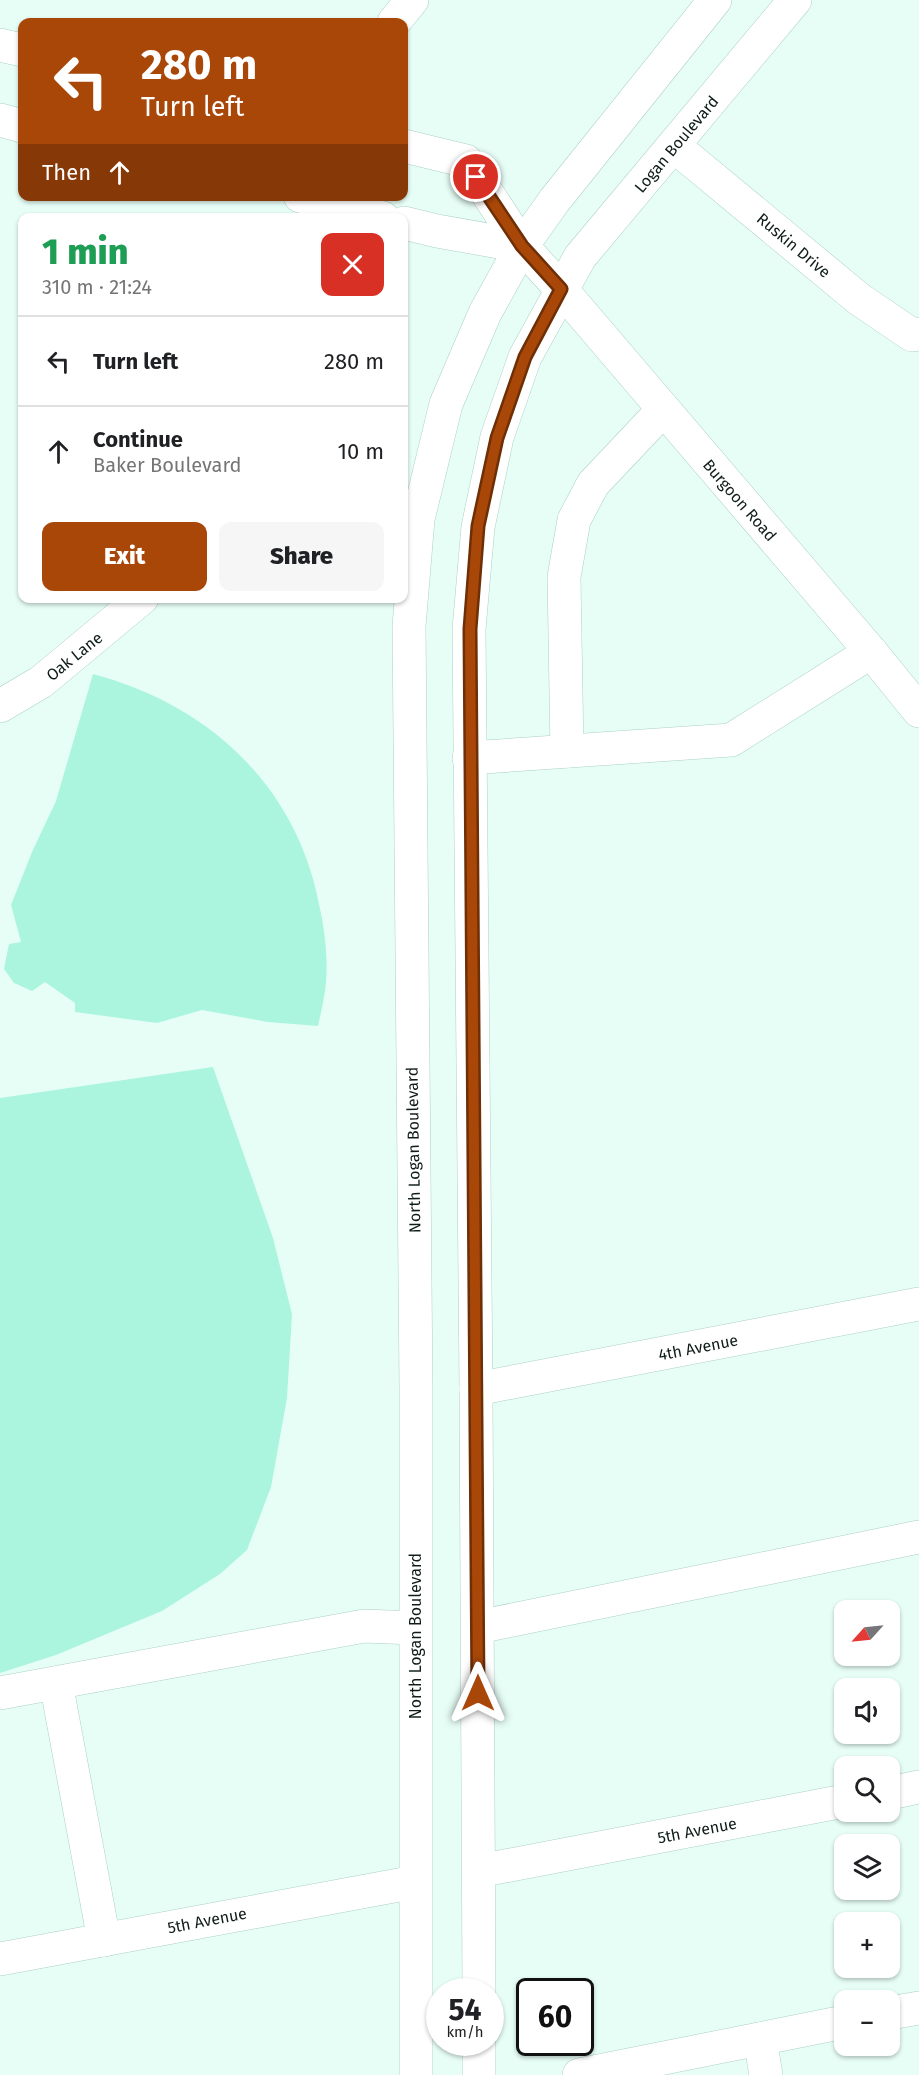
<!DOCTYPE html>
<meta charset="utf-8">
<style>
:root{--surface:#fff;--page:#f6f6f6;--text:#202124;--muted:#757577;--line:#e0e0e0;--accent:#a94709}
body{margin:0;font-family:"Fira Sans",sans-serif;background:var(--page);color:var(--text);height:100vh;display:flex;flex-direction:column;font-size:22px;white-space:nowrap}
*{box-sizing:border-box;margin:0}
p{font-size:20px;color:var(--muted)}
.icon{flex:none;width:33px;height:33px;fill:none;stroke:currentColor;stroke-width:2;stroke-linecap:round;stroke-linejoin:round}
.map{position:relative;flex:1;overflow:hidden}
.details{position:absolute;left:18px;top:213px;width:390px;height:390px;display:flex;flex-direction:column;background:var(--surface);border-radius:12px;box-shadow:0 2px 4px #0004}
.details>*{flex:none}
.banner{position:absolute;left:18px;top:18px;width:390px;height:183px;border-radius:12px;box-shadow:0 2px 4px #0004;background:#a94709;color:#fff;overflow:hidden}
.needle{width:39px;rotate:243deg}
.buttons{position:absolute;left:834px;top:1600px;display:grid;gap:12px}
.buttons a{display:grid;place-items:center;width:66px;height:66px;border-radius:12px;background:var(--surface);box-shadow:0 2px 4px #0004;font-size:30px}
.speed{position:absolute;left:426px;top:1978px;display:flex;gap:12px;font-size:30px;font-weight:700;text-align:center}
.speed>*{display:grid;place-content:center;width:78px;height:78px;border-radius:50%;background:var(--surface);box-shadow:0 2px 4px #0004;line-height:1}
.speed small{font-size:15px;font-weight:400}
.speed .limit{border:3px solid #111;border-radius:9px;background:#fff;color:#111}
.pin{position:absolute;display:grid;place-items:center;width:51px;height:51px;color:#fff;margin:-26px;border:3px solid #fff;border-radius:50%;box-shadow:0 2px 6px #0007}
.me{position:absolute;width:66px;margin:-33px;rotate:0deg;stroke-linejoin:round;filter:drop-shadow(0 0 4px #0008)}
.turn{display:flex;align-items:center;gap:21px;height:126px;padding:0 24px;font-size:27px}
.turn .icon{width:78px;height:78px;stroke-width:2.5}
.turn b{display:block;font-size:42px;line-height:51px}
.then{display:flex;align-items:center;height:57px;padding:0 24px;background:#0003;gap:12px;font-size:22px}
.round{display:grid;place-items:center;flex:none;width:63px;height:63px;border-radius:12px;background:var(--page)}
.overview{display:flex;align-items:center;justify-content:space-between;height:102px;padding:0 24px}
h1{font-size:36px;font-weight:800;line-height:45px;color:#1e9e55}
.primary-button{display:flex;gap:12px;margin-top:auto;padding:12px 24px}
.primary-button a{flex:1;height:69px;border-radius:12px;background:var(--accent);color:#fff;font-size:24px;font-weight:800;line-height:69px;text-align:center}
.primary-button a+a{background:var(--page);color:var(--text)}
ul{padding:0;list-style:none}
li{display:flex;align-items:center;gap:18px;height:90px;padding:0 24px;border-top:2px solid var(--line)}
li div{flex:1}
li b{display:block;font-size:22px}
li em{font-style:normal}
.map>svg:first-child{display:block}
</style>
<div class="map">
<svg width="919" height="2075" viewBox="0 0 919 2075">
<rect width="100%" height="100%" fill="#e7fef7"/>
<g fill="#abf5df">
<path d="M 93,674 C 210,705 298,787 320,909 C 325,932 328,958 326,982 C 325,996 321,1012 318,1026 L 268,1022 L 202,1010 L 157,1023 L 75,1012 L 75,1003 L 45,982 L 32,991 L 14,983 L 4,969 L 9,944 L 21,942 L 11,905 L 32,852 L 56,801 Z"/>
<polygon points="213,1067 273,1238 292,1314 287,1398 271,1487 247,1550 220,1574 162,1611 56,1655 0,1673 0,1098"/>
</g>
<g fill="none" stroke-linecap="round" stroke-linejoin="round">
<defs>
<g id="minor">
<polyline points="394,22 412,0"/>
<polyline points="0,45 22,50"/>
<polyline points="0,120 22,126"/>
<polyline points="404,146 466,161 522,246"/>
<polyline points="674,146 859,299 912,335 919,334"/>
<polyline points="300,196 383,218"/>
<polyline points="404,223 437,231 522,246"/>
<polyline points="561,289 871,652 919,711"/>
<polyline points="0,706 41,682 142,598"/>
<polyline points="567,751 564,577 574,520 593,484 663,410"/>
<polyline points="469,758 731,740 871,652"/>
<polyline points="476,1389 919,1304"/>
<polyline points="478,1627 919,1537"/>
<polyline points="56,1683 104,1940"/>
<polyline points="0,1693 364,1626 415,1628"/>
<polyline points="890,1793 919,1787"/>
<polyline points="479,1871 844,1801"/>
<polyline points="0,1959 415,1882"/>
<polyline points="890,2013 919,2008"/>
<polyline points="760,2039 766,2075"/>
<polyline points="579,2075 844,2022"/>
</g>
<g id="major">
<polyline points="522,246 561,289"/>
<polyline points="479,1992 476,1389 469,629 478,527 497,437 525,357 580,257 795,0"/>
<polyline points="479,2043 479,2075"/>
<polyline points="416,2075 416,1389 409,626 418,519 446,404 485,313 522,246 554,201 715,0"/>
</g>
</defs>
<use href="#minor" stroke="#abd1c5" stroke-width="34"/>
<use href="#major" stroke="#abd1c5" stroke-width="34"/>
<use href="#minor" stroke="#fff" stroke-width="33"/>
<use href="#major" stroke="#fff" stroke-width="33"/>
</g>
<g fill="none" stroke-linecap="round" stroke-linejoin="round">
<defs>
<polyline id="route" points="476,177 522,246 561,289 525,357 497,438 478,526 470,629 478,1693"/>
</defs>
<use href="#route" stroke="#6e2e06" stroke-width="15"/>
<use href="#route" stroke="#a94709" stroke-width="10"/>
</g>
<g text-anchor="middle" stroke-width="6" stroke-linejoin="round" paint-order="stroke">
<g font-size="16" fill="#0f1d19" stroke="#fff">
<text transform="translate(676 144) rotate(-50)" y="6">Logan Boulevard</text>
<text transform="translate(794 245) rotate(40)" y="6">Ruskin Drive</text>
<text transform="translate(740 500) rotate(49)" y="6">Burgoon Road</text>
<text transform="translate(74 656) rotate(-39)" y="6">Oak Lane</text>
<text transform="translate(413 1150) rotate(-91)" y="6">North Logan Boulevard</text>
<text transform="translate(698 1347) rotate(-11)" y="6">4th Avenue</text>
<text transform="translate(415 1636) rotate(-90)" y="6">North Logan Boulevard</text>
<text transform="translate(697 1830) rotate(-11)" y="6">5th Avenue</text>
<text transform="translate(207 1920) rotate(-11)" y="6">5th Avenue</text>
</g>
</g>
</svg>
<div class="buttons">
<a><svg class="needle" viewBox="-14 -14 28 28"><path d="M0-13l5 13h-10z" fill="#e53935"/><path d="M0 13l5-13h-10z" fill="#757577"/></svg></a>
<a><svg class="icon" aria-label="sound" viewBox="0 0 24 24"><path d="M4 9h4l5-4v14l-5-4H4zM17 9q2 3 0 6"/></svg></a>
<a><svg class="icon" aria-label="search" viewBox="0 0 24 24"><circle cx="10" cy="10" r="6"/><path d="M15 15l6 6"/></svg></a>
<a><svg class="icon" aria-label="layers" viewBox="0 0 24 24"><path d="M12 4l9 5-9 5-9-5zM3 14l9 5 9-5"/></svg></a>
<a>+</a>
<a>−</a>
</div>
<div class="speed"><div>54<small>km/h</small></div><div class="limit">60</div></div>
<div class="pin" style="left:476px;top:177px;background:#d93025"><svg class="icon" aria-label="arrive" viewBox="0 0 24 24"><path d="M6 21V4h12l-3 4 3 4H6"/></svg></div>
<svg class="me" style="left:478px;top:1693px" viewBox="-20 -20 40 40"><path d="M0-17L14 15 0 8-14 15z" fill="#a94709" stroke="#fff" stroke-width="4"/></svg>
<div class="banner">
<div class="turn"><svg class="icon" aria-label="left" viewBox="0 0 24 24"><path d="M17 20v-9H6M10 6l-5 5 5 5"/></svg><div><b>280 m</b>Turn left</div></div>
<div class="then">Then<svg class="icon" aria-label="ahead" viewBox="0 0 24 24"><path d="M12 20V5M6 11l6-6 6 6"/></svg></div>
</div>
<section class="details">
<div class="overview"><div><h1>1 min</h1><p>310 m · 21:24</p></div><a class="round" style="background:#d93025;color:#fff"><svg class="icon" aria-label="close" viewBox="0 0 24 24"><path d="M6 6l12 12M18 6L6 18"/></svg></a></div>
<ul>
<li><svg class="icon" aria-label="left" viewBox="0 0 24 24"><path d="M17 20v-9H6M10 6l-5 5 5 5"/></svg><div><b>Turn left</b></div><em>280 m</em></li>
<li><svg class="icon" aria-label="ahead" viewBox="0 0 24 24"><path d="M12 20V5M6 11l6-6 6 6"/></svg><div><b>Continue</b><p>Baker Boulevard</p></div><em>10 m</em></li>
</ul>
<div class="primary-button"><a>Exit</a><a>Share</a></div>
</section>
</div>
